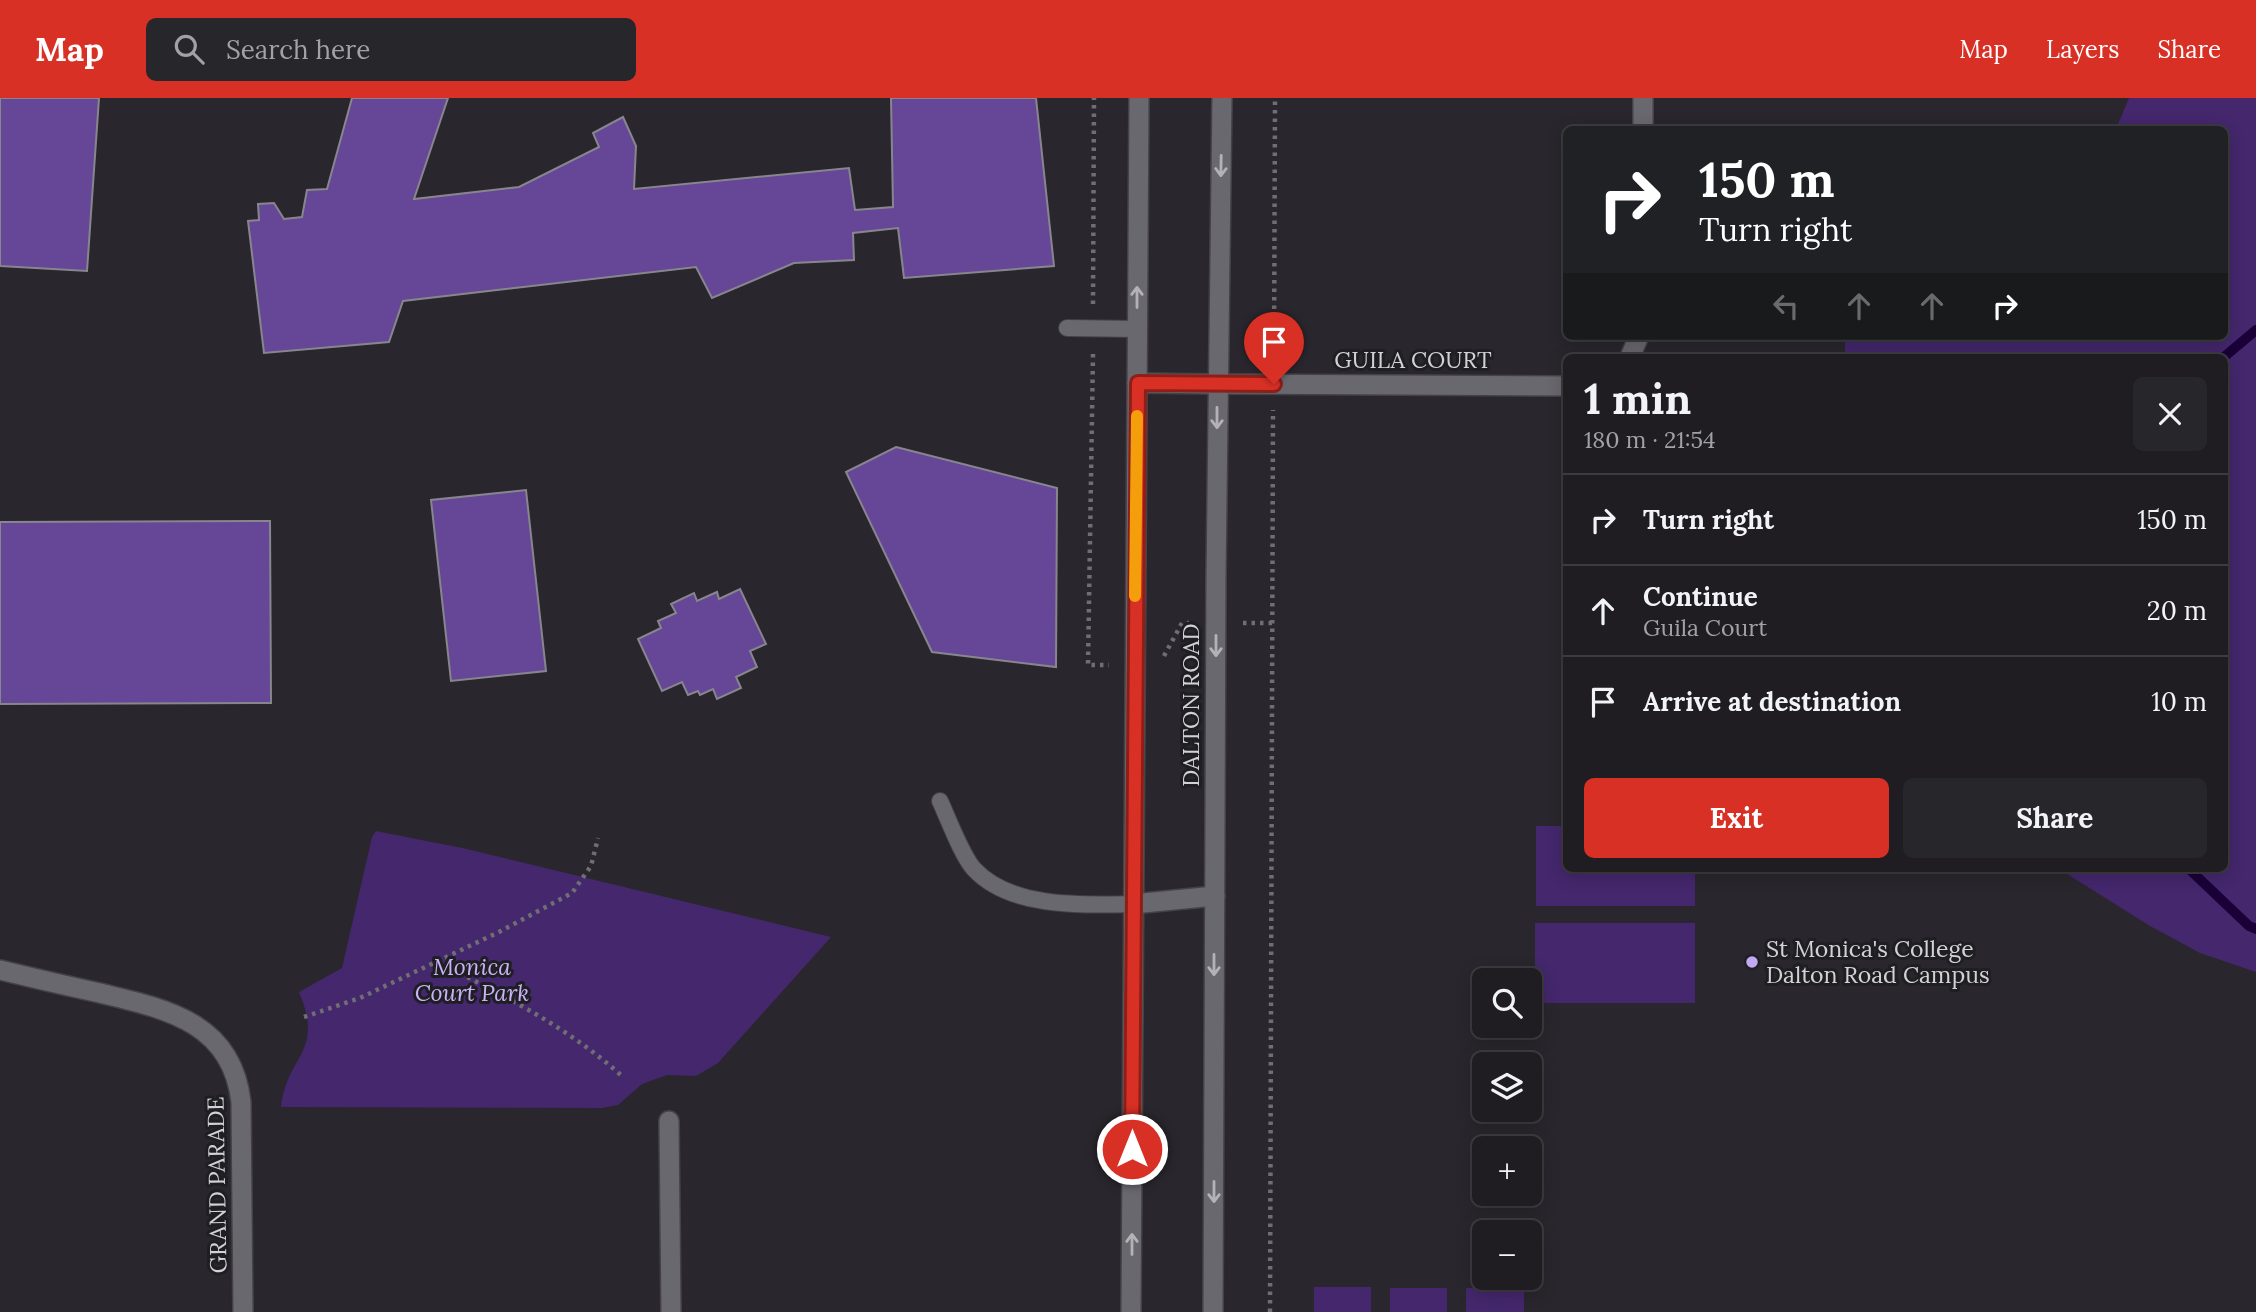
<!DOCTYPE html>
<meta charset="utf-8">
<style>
:root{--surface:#1f1d22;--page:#27262a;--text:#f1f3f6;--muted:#a1a2a5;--line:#3c3b40;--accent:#d93025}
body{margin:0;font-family:Lora,serif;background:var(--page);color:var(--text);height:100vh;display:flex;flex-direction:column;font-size:26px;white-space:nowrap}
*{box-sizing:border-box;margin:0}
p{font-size:23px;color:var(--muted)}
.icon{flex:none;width:38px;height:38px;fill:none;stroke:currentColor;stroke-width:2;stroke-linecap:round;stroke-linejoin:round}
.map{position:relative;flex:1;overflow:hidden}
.sheet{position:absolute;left:1563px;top:256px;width:665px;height:518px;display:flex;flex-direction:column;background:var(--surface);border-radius:10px;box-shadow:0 4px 18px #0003,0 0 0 2px var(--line)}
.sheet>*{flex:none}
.top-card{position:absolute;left:1563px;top:28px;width:665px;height:214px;border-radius:10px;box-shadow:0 4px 18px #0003,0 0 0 2px var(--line);background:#202124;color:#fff;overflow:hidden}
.tools{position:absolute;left:1472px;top:870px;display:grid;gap:14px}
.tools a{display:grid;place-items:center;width:70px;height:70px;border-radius:10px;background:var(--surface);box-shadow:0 4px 18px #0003,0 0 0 2px var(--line);font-size:35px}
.pin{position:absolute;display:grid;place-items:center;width:60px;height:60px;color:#fff;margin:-72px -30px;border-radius:50% 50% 50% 0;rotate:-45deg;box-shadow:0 0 7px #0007}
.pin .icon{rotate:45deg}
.me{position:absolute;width:77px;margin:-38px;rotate:0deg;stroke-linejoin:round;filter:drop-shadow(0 0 5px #0008)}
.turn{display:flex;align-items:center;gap:24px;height:147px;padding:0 21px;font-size:32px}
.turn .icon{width:91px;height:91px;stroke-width:2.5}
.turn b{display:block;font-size:49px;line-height:60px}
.lanes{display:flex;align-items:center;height:66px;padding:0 21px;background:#0003;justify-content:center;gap:35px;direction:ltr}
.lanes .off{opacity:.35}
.round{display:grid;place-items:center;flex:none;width:74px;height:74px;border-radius:10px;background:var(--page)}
.overview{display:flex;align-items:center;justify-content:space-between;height:119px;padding:0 21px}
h1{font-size:42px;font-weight:800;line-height:52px}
.button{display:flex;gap:14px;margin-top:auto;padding:14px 21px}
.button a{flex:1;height:80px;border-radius:10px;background:var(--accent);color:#fff;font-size:28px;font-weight:800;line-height:80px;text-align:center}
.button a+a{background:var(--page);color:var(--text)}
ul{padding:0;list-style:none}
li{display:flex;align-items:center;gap:21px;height:91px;padding:0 21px;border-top:2px solid var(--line)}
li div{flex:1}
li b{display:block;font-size:26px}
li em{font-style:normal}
header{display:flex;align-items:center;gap:42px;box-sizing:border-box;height:98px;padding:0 35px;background:var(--accent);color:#fff}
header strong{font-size:33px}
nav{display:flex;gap:38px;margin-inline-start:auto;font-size:24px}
.search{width:490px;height:63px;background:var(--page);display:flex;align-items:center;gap:18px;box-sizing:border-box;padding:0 24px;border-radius:10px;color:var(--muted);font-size:26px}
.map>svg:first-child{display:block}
</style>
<header>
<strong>Map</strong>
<div class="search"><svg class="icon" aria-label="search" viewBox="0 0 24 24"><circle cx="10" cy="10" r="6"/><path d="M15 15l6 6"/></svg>Search here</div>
<nav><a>Map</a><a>Layers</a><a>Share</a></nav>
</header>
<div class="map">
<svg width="2256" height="1214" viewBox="0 0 2256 1214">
<rect width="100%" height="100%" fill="#29272d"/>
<g fill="#44276d">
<polygon points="2129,0 2256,0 2256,874 2200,855 2150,828 2064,774 2062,770 2224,770 2224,259 1845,259 1845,238 2224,238 2224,32 2116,31"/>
<polygon points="1536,728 1566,728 1566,770 1695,770 1695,808 1536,808"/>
<path d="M 376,733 L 467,751 L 831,839 L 718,965 L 696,978 L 667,977 L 642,986 L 618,1007 L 602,1010 L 281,1009 C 287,956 325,955 299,894 L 342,870 L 372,739 Z"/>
<rect x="1535" y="825" width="160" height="80"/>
<rect x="1314" y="1189" width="57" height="25"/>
<rect x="1390" y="1190" width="57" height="24"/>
<rect x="1466" y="1190" width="58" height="24"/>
</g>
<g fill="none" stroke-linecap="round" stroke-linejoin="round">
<g stroke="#1a0037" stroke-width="10">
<polyline points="2224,259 2256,232"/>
<polyline points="2188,770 2249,828 2256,831"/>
</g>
</g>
<g fill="#664697" stroke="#88868d" stroke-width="2">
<polygon points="0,0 99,0 87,173 0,168"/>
<polygon points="352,0 448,0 414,101 519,89 599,49 593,35 623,19 636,48 634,91 849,70 855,112 893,109 891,0 1036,0 1054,168 904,180 898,130 853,135 854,162 794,165 712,200 696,169 403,203 389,244 264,255 248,123 259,122 258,106 274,105 284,121 302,119 307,92 327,91"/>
<polygon points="896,349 1057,390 1056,569 932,554 846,374"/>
<polygon points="526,392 546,573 451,583 431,402"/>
<polygon points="270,423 271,605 0,606 0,424"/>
<polygon points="740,491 766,546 750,553 757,569 736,579 741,590 717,601 713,591 700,597 698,593 688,597 682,584 662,593 638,541 661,530 658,523 676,515 671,506 694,495 697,503 717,494 719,501"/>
</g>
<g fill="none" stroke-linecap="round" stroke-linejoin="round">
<defs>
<g id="service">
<polyline points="1067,230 1137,231"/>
<path d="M 940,703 C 948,720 962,758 974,771 C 1011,811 1084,807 1133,806"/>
</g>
<g id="minor">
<polyline points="1643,32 1643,0"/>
<polyline points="1630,259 1639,238"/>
<polyline points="1218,286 1566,288"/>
<path d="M 0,872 C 33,880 67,888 100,895 C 166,911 232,924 241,1004 L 243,1214"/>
<polyline points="669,1023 671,1214"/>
</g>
<g id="secondary">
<polyline points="1137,285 1218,286"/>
<polyline points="1133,806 1215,798"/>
<polyline points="1131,1214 1139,0"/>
<polyline points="1213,1214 1216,480 1222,0"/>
</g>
</defs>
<use href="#service" stroke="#444247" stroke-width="18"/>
<use href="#minor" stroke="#444247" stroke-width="22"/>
<use href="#secondary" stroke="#444247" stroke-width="22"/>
<g stroke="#706e73" stroke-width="4.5" stroke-dasharray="3.5 5" stroke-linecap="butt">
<polyline points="1093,206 1094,0"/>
<polyline points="1093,256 1088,567 1109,567"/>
<polyline points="1274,262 1275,0"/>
<polyline points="1243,525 1273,525"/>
<polyline points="1164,558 1182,525 1189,525"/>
<path d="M 437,864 C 503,897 568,929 623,979"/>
<polyline points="304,919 360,900 499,834 572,795 591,768 598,740"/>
<polyline points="1270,1214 1273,312"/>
</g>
<use href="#service" stroke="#6a686f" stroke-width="16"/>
<use href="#minor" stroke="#6a686f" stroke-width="19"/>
<use href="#secondary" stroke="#6a686f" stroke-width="19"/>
</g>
<defs><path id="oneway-shaft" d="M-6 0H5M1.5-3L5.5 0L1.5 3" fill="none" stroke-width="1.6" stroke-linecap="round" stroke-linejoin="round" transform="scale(1.75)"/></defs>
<g stroke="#b3b2b6">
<use href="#oneway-shaft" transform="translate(1221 68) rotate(91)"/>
<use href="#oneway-shaft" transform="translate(1137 199) rotate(-90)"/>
<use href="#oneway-shaft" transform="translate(1217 320) rotate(90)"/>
<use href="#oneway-shaft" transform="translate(1216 548) rotate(90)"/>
<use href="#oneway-shaft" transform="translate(1214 867) rotate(90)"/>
<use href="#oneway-shaft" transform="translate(1214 1094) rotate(90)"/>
<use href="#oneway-shaft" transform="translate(1132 1146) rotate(-90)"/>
</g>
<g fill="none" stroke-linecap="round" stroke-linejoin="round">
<defs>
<polyline id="route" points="1132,1051 1138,285 1274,286"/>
</defs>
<use href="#route" stroke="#8d1f18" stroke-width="18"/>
<use href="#route" stroke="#d93025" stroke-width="12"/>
<polyline stroke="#f59e0b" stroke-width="12" points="1135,498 1137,318"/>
</g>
<circle fill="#c1a8f3" stroke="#1f1e23" stroke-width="2.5" cx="1752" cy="864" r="7"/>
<g text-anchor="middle" stroke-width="6" stroke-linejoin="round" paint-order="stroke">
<g font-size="23" fill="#d2d1d5" stroke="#1f1e23">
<text x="1413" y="270">GUILA COURT</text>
<text transform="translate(1191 607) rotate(-90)" y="8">DALTON ROAD</text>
<text transform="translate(217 1087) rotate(-91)" y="8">GRAND PARADE</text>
</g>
<g font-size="23" fill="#d2d1d5" stroke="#1f1e23" text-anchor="start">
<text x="1766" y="859">St Monica's College<tspan x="1766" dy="26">Dalton Road Campus</tspan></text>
</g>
<g font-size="23" font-style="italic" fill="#c9b3f6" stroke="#1f1e23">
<text x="472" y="877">Monica<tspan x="472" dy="26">Court Park</tspan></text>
</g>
</g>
</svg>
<div class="tools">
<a><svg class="icon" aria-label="search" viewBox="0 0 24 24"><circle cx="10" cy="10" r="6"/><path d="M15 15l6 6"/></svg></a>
<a><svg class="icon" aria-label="layers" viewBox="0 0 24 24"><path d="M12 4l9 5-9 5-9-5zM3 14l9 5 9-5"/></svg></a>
<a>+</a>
<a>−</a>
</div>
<div class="pin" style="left:1274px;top:286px;background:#d93025"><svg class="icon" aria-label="arrive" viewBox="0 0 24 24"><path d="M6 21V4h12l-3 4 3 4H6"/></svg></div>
<svg class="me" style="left:1132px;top:1051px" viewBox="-20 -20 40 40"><circle r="17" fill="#d93025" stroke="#fff" stroke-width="3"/><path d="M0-11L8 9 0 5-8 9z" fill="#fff"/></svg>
<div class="top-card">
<div class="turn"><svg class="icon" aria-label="right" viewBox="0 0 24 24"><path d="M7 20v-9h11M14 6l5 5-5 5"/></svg><div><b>150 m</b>Turn right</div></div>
<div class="lanes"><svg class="icon off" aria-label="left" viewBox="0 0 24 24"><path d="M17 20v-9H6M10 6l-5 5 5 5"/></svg><svg class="icon off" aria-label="ahead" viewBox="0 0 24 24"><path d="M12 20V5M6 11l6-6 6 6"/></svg><svg class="icon off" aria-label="ahead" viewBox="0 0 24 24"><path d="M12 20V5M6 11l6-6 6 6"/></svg><svg class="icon" aria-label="right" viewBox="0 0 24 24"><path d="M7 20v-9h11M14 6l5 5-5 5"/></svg></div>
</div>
<section class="sheet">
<div class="overview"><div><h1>1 min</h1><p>180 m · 21:54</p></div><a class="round"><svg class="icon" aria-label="close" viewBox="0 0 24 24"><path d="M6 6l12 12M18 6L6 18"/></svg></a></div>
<ul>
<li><svg class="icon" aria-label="right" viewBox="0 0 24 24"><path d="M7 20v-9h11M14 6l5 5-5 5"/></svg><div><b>Turn right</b></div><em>150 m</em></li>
<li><svg class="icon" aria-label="ahead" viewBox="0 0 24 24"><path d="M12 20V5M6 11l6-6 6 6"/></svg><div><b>Continue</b><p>Guila Court</p></div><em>20 m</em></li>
<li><svg class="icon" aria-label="arrive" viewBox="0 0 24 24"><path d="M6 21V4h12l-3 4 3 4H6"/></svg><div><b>Arrive at destination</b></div><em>10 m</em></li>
</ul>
<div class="button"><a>Exit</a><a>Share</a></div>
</section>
</div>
